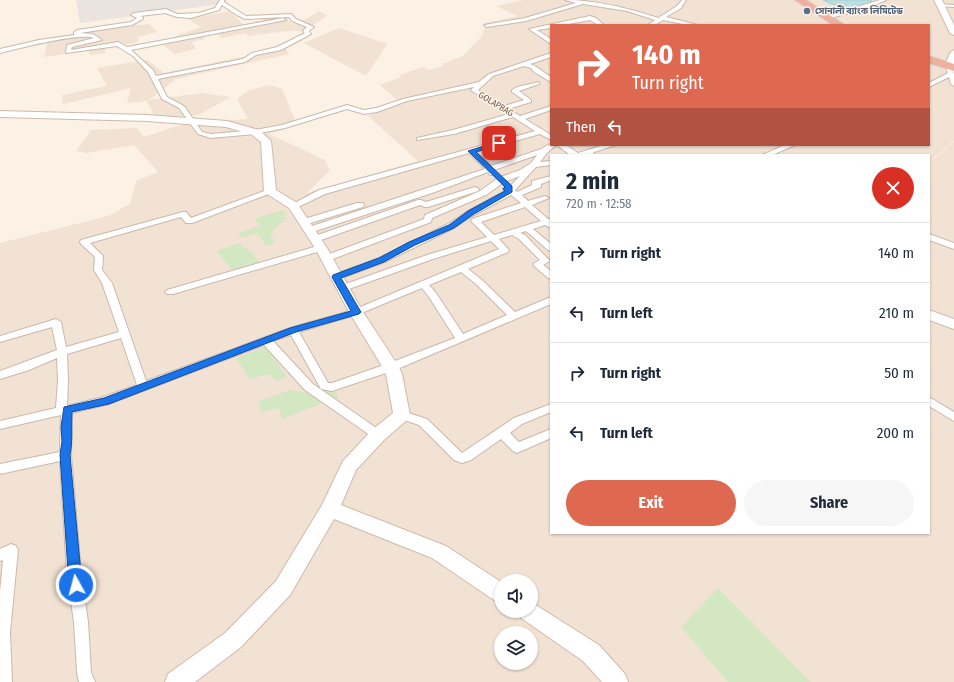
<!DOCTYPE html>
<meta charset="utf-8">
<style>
:root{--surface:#fff;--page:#f6f6f7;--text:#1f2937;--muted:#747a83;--line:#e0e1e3;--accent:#de6850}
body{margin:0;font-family:"Fira Sans Condensed","Noto Sans Bengali",sans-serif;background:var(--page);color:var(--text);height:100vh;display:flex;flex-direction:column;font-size:15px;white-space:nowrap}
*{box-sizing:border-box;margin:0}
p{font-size:13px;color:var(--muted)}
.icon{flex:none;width:22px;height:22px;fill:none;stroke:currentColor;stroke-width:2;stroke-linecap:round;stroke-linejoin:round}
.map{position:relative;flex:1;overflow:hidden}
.panel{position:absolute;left:550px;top:154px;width:380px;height:380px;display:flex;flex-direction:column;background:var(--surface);border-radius:0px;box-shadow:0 1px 3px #0004}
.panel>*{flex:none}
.guide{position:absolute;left:550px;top:24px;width:380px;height:122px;border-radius:0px;box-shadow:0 1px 3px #0004;background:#de6850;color:#fff;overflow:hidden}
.fabs{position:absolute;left:494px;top:574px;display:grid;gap:8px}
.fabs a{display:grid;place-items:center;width:44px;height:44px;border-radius:50%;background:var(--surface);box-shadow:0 1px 3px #0004;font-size:20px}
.pin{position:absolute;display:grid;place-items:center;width:34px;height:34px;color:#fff;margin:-17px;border-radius:8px;box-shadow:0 2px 6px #0006}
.me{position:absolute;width:44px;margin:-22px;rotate:353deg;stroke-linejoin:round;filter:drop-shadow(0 0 3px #0008)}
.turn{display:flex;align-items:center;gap:14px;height:84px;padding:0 16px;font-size:18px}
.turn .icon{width:52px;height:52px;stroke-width:2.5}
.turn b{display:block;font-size:28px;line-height:34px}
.then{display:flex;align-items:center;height:38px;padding:0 16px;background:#0003;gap:8px;font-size:15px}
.round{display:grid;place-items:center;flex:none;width:42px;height:42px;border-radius:21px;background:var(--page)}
.overview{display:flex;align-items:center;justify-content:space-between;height:68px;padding:0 16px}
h1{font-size:24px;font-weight:700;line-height:30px}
.primary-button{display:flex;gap:8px;margin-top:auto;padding:8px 16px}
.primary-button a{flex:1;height:46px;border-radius:24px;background:var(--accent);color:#fff;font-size:16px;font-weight:700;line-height:46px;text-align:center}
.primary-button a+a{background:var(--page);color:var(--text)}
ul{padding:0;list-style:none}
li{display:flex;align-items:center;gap:12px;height:60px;padding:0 16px;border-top:1px solid var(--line)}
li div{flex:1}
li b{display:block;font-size:15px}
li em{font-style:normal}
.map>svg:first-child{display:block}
</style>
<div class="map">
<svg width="954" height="682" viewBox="0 0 954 682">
<rect width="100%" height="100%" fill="#fbf1e4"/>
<g fill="#f2e2d3" fill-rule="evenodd">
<path d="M 523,0 L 954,0 L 954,141 L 929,162 L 929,155 L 551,155 L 551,533 L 929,533 L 929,163 L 954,142 L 954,682 L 0,682 L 0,243 L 108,216 L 130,204 L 136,181 L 158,172 L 134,145 L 87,153 L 76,151 L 91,130 L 136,128 L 144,137 L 187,123 L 248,119 L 237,99 L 249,90 L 270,85 L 282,89 L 297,125 L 269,134 L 325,160 L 330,170 L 307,193 L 418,161 L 368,116 L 397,100 L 380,85 L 401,77 L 399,75 L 423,67 L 429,70 L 444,66 L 442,64 L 463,56 L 483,35 L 485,23 L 518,16 L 496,6 ZM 551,25 L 929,25 L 929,145 L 551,145 ZM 501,581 L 531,581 L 531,611 L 501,611 ZM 501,633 L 531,633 L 531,663 L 501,663 Z"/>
<polygon points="230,11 244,25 264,22 261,19 282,16 295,25 320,11 327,16 303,31 287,31 249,36 246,33 221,38 217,33 202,36 205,39 192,42 196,49 174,54 161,43 181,34 201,27 188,19"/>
<polygon points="149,24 157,32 138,37 138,42 105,48 105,53 90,55 89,50 44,57 48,39 88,31"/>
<polygon points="339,28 387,44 366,76 304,43"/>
<polygon points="285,48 289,54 176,79 149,100 202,93 231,97 198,115 156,119 147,101 127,103 131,88 63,104 62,95 107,86 97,68 147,60 164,73"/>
</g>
<polygon fill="#eae3de" points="76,0 226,0 228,3 80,23"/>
<g fill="#d4e7c3">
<path d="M 282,210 L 287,214 L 282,216 L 287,218 C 280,223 276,229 270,234 L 275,243 L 266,246 L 257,233 L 241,238 L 239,233 L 260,226 L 254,219 Z"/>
<polygon points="239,243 252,253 259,263 232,270 216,251"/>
<polygon points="265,347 287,376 277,381 269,374 250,379 236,358"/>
<polygon points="318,386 332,387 339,397 282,419 279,408 261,412 259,401 289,390 311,393"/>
<polygon points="718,588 811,682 728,682 681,627"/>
</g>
<path fill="#badfe3" stroke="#a0cfd4" d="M 823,0 L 869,0 L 872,1 L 871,4 C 851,9 841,9 823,0 Z"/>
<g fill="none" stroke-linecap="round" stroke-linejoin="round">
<defs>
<g id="street">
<path d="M 220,0 L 224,0 L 224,2 L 246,16 L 291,14 L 296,19 L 314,27 L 309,31 L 311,34 L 281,50 L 256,55 L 245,62 L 158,79 L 167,97 L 184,106 L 202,132 L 211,134 L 255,130 L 282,125 L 347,105 L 364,110 L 376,108 L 403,99 L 479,82 L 489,74 L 551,53 L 551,57 L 530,64 C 537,66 544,73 551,77 L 551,82 L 534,72 L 531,68 L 524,66 L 493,76 L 478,90 L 504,106 L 524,100 L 512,92 L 512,90 L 517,87 L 539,82 L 539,84 L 519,91 L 531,100 L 531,102 L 508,109 L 520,116 L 551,106 L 551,110 L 525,119 L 551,135 L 551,140 L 540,134 L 476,152 L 491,166 L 541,149 L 550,144 L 556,145 L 547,153 L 540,162 L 551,161 L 551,165 L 536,167 L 515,190 L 517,192 L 532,185 L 532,181 L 551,176 L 551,180 L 541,184 L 541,187 L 522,195 L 528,201 L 545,196 L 549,198 L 532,205 L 548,219 L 551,219 L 551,228 L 545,225 L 533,229 L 551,244 L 551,251 L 548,250 L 526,231 L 520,233 L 525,235 L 550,261 L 543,265 L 551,271 L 551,279 L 548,278 L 534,266 L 533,264 L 540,260 L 519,239 L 512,235 L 499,239 L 509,250 L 508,252 L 468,269 L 482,280 L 515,312 L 551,297 L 551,304 L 395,370 L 332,391 L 321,389 L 291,335 L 273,341 L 313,384 L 382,432 L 384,435 L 382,438 L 378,439 L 374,438 L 305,390 L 264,345 L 109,404 L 72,413 L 71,455 L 81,573 L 88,622 L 91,672 L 95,682 L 79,682 L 77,672 L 74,622 L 67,573 L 60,461 L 0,474 L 0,464 L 60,452 L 61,415 L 0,429 L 0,421 L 56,408 L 58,379 L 57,358 L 29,370 L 0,379 L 0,371 L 57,350 L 52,327 L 0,342 L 0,336 L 56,319 L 61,322 L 66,347 L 119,332 L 102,283 L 94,270 L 95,257 L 81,244 L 80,242 L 81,240 L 183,212 L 186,212 L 191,218 L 267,190 L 273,190 L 274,192 L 192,223 L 186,223 L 181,217 L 90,243 L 103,256 L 102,270 L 112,283 L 146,381 L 290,328 L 353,310 L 499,249 L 491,241 L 433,259 L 346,290 L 340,290 L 338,288 L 340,286 L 427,255 L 487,237 L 471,221 L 472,219 L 521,203 L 511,195 L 474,215 L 454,228 L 385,262 L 339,279 L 336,280 L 331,277 L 333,275 L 379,258 L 448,224 L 468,211 L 505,191 L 503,189 L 504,187 L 510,186 L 520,176 L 504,182 L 486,195 L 432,218 L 431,222 L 330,260 L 324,260 L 323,258 L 324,256 L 424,219 L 425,215 L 480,191 L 498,178 L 520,170 L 531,163 L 537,155 L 494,170 L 497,173 L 496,175 L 490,175 L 488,172 L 435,192 L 309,233 L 306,232 L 305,230 L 306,228 L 485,169 L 469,153 L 325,194 L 296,208 L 290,208 L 289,206 L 319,190 L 535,131 L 513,117 L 454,134 L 417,140 L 417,138 L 453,130 L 509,114 L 472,91 L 471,90 L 474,87 L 407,101 L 377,112 L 364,114 L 347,109 L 285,128 L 255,134 L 211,138 L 198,134 L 179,108 L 162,99 L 148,72 L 133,56 L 117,46 L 66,53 L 67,45 L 94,38 C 80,32 17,49 0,53 L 0,49 L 39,40 L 74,35 L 74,32 L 77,30 L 131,22 L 137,18 L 131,15 L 134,13 L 166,9 L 177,14 L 199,13 L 215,8 ZM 222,5 L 237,15 L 245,19 L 289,17 L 292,21 L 307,27 L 303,31 L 305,33 L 277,47 L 252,53 L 243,59 L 156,76 L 153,70 L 131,50 L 286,20 L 283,18 L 127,47 L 118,42 L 71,50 L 72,47 L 102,40 L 93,34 L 80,33 L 132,25 L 143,19 L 143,17 L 140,16 L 165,13 L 177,17 L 191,18 L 219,10 ZM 525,207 L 541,221 L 494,235 L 481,222 ZM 461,272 L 476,284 L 507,315 L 463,334 L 436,293 L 429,285 ZM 422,288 L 429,297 L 455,338 L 387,364 L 332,383 L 328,383 L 299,332 L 359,314 ZM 121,338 L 137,385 L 103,397 L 67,406 L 68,379 L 67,354 Z"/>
<path d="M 565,0 C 596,0 628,8 658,18 L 677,6 L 682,0 L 686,0 L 681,8 L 666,17 L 698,25 L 688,25 L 663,20 L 655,25 L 648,25 L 655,20 L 627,11 L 583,4 L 526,21 L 487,27 L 484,25 L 525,18 L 576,3 Z"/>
<polygon points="880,0 886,0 871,7 827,19 824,17"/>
<polygon points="939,4 954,5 954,7 941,6"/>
<polygon points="590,16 596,18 604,25 598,25 590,20 563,25 551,25 551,28 537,30 551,39 551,44 529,29"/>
<polygon points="949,65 952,67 954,74 954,86 951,84 949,77 929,87 929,83 948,73 946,67"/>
<polygon points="557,145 566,145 578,153 604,145 616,145 594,152 592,155 570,155"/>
<polygon points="785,145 795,145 772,155 762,155"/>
<polygon points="475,187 479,189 478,191 428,207 425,207 420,205 318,241 315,242 311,239 312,237 418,200 421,200 426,202"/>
<polygon points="357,203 363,203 364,205 363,207 307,224 301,224 300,222 301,220"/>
<polygon points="929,234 954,243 954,249 929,240"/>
<polygon points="321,245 324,246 325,248 324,250 173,294 167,294 165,292 167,290"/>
<polygon points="929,397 954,412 954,421 929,406"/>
<polygon points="551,404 551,412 522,424 510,433 519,442 551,429 551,438 517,453 513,451 501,439 471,460 462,463 454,460 419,425 398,418 396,415 398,412 402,411 427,419 462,453 514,418"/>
<polygon points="11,544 16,546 18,550 10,632 12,682 0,682 0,592 3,560 0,561 0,549"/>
</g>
<g id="secondary">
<polygon points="934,0 942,0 954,25 954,35 950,33"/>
<polygon points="954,50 954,69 946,67 945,65 950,53"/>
<polygon points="0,111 147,115 227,121 259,130 271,141 276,190 297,203 327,248 363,312 399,367 402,374 410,415 408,419 384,440 356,470 341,505 446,546 501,582 501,603 494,600 432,558 334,519 290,595 241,647 195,682 165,682 168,674 225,633 276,581 322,505 343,461 372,430 393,413 386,374 383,368 349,312 315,248 289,208 264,192 261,142 251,134 226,127 147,121 0,117"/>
<polygon points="929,310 954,319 954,329 929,320"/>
<polygon points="531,602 599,645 625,674 628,682 602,682 583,661 521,618 517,611 531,611"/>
</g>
<g id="highway">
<polygon points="795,0 806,0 845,25 833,25"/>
<polygon points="929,56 954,64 954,71 929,63"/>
</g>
</defs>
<use href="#street" stroke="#cbb8ab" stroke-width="2"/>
<use href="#secondary" stroke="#d0baab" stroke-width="2"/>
<use href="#highway" stroke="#d7d0cd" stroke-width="2"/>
<use href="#street" fill="#fff" fill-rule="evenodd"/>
<use href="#secondary" fill="#fff" fill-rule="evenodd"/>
<use href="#highway" fill="#f1af9e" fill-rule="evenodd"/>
</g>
<path fill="#1a73e8" stroke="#114b97" d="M 497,142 L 503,143 L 476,152 L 512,186 L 512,192 L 474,214 L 454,228 L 415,245 L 384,262 L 341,278 L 361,312 L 359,314 L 296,332 L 109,404 L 72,412 C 71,427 73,440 70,455 L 82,585 L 80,589 L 76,591 L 71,589 L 69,585 L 60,455 L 62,441 L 61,427 L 64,407 L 104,398 L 290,328 L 351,311 L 332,277 L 333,275 L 379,258 L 409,242 L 449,225 L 468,211 L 505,191 L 503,189 L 505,187 L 468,151 Z"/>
<circle fill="#5c6f8a" stroke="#fef5ea" stroke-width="1.5" cx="807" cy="11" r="4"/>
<g text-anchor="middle" stroke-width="3" stroke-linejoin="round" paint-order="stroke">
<g font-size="9" font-weight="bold" fill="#4e5e75" stroke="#fef5ea" text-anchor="start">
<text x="815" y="14">সোনালী ব্যাংক লিমিটেড</text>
</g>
<g font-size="9" fill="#71574b" stroke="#fef5ea">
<text transform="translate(496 104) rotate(31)" y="3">GOLAPBAG</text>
</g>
</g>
</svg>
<div class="fabs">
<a><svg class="icon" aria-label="sound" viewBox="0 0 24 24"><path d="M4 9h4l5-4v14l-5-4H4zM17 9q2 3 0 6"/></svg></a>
<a><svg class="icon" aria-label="layers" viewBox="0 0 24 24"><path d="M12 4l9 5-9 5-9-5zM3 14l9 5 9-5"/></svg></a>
</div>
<div class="pin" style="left:499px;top:143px;background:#d93025"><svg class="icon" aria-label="arrive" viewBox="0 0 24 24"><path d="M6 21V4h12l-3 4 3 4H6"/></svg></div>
<svg class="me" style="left:76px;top:585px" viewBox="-20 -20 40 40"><circle r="17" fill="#1a73e8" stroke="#fff" stroke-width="3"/><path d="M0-11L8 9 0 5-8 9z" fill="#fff"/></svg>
<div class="guide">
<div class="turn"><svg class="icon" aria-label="right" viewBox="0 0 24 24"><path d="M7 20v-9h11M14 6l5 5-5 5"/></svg><div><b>140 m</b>Turn right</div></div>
<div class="then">Then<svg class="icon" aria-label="left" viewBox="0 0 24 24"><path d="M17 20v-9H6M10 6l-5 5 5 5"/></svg></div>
</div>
<section class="panel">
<div class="overview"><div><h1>2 min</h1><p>720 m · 12:58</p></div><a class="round" style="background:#d93025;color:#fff"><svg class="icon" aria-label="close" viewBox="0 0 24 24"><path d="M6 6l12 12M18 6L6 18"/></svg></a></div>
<ul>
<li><svg class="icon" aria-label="right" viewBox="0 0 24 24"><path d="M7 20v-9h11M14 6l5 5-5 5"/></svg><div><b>Turn right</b></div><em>140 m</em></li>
<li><svg class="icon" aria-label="left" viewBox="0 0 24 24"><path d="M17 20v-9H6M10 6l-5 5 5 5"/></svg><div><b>Turn left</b></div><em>210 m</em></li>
<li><svg class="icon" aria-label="right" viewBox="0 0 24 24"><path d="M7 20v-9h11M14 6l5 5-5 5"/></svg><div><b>Turn right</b></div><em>50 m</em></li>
<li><svg class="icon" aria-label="left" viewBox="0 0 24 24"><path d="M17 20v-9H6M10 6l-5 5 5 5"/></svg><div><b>Turn left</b></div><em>200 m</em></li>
</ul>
<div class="primary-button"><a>Exit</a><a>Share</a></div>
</section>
</div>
